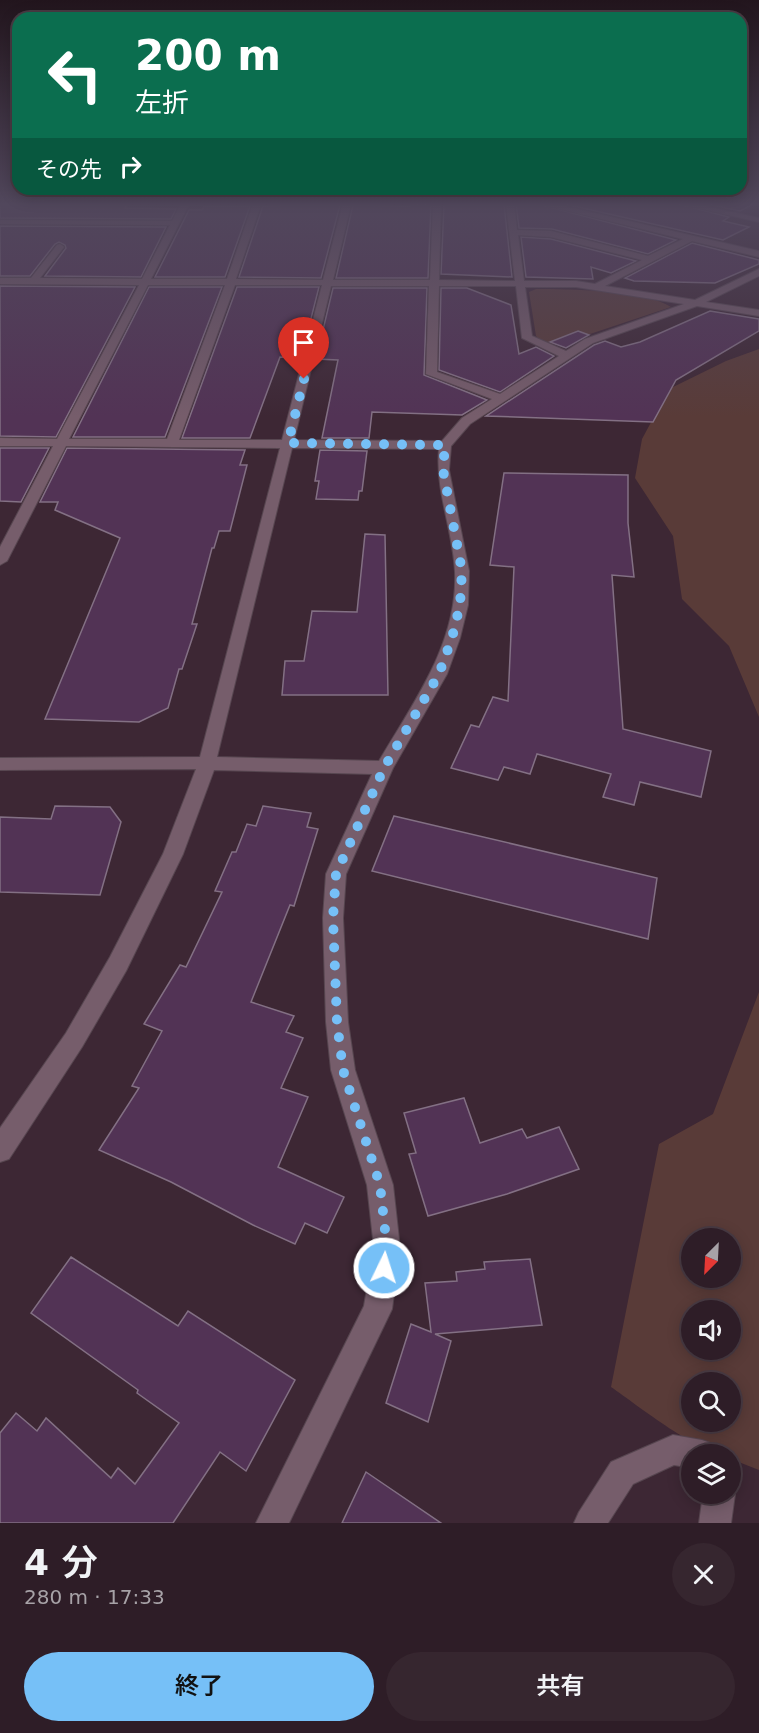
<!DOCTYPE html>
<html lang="ja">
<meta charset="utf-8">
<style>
:root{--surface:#2e1d27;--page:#36262f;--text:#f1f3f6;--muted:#a7a2a7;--line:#493b44;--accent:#76c0f7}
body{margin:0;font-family:"DejaVu Sans","Noto Sans JP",sans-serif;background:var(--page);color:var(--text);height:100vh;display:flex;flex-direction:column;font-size:22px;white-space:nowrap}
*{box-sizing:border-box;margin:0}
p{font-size:20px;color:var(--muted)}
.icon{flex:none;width:33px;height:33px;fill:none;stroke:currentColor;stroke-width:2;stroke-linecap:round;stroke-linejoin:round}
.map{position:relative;height:1523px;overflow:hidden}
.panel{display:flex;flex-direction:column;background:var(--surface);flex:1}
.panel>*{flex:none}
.top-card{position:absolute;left:12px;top:12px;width:735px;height:183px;border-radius:18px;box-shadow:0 3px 15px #0003,0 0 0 2px var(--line);background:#0b6e4f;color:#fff;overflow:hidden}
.needle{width:39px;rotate:204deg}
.buttons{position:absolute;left:681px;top:1228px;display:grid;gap:12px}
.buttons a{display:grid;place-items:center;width:60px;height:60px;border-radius:50%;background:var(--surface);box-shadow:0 3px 15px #0003,0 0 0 2px var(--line);font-size:30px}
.pin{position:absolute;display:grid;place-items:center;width:51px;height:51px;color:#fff;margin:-62px -26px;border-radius:50% 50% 50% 0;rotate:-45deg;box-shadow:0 0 6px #0007}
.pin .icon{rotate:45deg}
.me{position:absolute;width:66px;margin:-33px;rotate:4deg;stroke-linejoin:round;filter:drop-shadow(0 0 4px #0008)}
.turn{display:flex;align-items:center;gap:21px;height:126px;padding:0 24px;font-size:27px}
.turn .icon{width:78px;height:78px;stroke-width:2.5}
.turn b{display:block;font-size:42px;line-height:51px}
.then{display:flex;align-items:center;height:57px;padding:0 24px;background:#0003;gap:12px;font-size:22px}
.round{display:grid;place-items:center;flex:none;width:63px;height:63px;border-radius:32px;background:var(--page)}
.head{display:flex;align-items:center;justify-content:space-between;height:102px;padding:0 24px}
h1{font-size:36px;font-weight:600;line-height:45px}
.button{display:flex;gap:12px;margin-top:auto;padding:12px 24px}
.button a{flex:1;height:69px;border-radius:36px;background:var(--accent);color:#111;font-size:24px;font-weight:600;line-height:69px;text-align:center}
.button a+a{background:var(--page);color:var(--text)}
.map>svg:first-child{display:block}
</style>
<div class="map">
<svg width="759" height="1523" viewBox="0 0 759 1523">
<rect width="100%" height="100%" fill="#3d2734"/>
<g fill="#593b38" fill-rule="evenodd">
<path d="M 536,289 C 568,289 645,290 671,307 L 584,336 L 566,345 L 557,345 L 541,341 L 536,336 L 529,292 Z"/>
<polygon points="759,349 759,717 729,646 682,599 673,536 635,478 642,439 669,389 726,361"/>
<path d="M 759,992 L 759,1470 L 731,1459 L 730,1455 C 699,1455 639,1406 611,1387 L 659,1144 L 713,1114 ZM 692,1239 L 730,1239 L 730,1278 L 692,1278 ZM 692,1311 L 730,1311 L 730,1350 L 692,1350 ZM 692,1383 L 730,1383 L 730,1422 L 692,1422 Z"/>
</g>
<g fill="#523355" stroke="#837084" stroke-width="1.5">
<polygon points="0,204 128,204 125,208 176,209 171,219 0,218"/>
<polygon points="411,204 431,205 428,278 336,278 353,205 410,206"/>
<polygon points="444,204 504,204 512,277 441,274"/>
<polygon points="516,204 538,204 676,240 648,254 552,229 519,228"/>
<polygon points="565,204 679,204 729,217 723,221 749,227 723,240"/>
<polygon points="707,204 753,204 740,211"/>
<polygon points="293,205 340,205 321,278 239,277 263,206"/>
<polygon points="204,206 250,206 225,277 155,277 189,210 202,210"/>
<polygon points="0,226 166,227 141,277 45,276 66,248 65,245 59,242 55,244 30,276 0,276"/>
<polygon points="521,237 551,239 636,261 611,273 591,267 593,279 526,277"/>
<polygon points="692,243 759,260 759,264 715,283 634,281 625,278"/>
<polygon points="0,286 135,287 56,437 0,436"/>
<polygon points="149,287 222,287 165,437 73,437"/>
<polygon points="237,287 319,287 301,358 280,357 250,438 182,438"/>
<polygon points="333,288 427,288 424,375 487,400 462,415 372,412 369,438 322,438 338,360 316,359"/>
<polygon points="441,288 467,288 511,305 519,354 536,347 554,356 500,392 439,370"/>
<polygon points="710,311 759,319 759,331 676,380 653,422 486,416 594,345 605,341 621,347 640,342"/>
<polygon points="578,331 589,335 566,348 550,342"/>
<polygon points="0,448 49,448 21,502 0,501"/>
<polygon points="67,448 245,450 240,465 247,465 230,531 219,531 214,548 212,548 192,624 197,624 182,669 179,669 168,708 139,722 45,719 120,538 55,510 58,502 40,502"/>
<polygon points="320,450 367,451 362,491 359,491 358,500 316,499 319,481 315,481"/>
<polygon points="504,473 628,475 628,523 634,577 612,575 623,729 711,751 701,797 640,782 634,805 603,797 611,774 537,754 530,774 504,767 498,780 451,768 471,725 479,727 493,697 508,701 514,567 490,565"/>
<polygon points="365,534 385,535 388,695 282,695 285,661 304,661 312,611 357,612"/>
<polygon points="55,806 110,807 121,822 100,895 0,892 0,817 51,819"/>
<polygon points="263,806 311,813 307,827 318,829 294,906 290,905 251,1002 294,1016 286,1032 303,1038 281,1088 308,1097 278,1167 344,1197 327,1233 305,1223 295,1244 253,1225 171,1182 99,1150 139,1088 132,1086 162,1031 144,1024 180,965 186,967 222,892 215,891 232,852 236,852 247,824 256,826"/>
<polygon points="394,816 657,878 648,939 372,871"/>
<polygon points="464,1098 480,1143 522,1129 527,1138 559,1127 579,1169 507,1194 428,1216 409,1154 416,1153 404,1113"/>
<polygon points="71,1257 178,1326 188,1311 295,1380 246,1471 220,1452 173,1523 0,1523 0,1433 16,1413 37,1431 46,1418 111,1478 118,1468 135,1484 179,1423 137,1393 138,1390 31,1313"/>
<polygon points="530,1259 542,1325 435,1334 451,1341 428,1422 386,1403 411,1324 431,1332 425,1283 457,1281 456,1272 485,1269 484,1262"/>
<polygon points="366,1472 441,1523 342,1523"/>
</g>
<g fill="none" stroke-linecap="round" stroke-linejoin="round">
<defs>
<g id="minor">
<path d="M 181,204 L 189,204 L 151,279 L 227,279 L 253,204 L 261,204 L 236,279 L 323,280 L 343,204 L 351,204 L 333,280 L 430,280 L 433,204 L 441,204 L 439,280 L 515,281 L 506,204 L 514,204 L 517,230 L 551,231 L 648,256 L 683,239 L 540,204 L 555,204 L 759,251 L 759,257 L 692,241 L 605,286 L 695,300 L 759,269 L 759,276 L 706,302 L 759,310 L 759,316 L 697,306 L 593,343 L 470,424 L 451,446 L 449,470 L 469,571 L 468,605 L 460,638 L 447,674 L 393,768 L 346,874 L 343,918 L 348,1022 L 355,1070 L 393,1185 L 400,1248 L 392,1309 L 289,1523 L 256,1523 L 364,1306 L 374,1248 L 367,1185 L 331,1070 L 326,1022 L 323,918 L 326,874 L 372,774 L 214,770 L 183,854 L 126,971 L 82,1047 L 9,1159 L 0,1162 L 0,1128 L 66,1033 L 110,957 L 163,854 L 196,769 L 0,770 L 0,758 L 200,757 L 280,448 L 66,446 L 7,561 L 0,565 L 0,547 L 53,446 L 0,446 L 0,438 L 57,439 L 139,285 L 0,284 L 0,278 L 31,278 L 57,245 L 60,244 L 64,247 L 40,278 L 142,279 L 170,225 L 0,224 L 0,220 L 172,221 ZM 518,235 L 551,237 L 642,260 L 595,284 L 576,281 L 524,281 ZM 148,285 L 225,285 L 167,439 L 69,439 ZM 235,285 L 322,285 L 282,440 L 179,440 ZM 331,286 L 429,286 L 426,374 L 492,399 L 462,418 L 442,441 L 294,440 ZM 439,286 L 516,286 L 522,338 L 559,356 L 500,394 L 437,372 ZM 525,287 L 576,287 L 684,304 L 585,339 L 566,351 L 532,336 ZM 292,448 L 439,449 C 435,491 453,530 455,572 C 458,643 413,703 379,761 L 217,757 Z"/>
<polygon points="681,204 696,204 759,218 759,222"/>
<polygon points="673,1435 702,1440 713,1444 717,1455 692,1455 692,1468 674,1465 633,1484 608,1523 574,1523 579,1512 611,1462"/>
<polygon points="730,1484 735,1494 731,1523 699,1523 703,1494 730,1494"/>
</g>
</defs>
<use href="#minor" stroke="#574650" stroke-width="2"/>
<use href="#minor" fill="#765d6b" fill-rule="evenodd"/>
</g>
<linearGradient id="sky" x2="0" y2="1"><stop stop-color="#22151d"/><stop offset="0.49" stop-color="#51475c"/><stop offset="1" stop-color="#51475c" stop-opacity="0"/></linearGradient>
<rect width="759" height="417" fill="url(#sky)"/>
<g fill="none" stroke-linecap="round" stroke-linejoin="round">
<polyline stroke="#76c0f7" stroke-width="10" stroke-dasharray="0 18" points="304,379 288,443 445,445 443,470 462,571 460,605 452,638 439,674 384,768 336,874 333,918 337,1022 343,1070 380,1185 387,1248 384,1268"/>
</g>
</svg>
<div class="buttons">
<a><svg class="needle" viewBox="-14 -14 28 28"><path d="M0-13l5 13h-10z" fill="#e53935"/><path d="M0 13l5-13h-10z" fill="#a7a2a7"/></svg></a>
<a><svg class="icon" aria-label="sound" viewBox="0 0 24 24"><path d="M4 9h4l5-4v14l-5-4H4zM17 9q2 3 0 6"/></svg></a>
<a><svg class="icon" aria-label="search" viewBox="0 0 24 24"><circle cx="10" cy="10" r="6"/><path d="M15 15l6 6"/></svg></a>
<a><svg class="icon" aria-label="layers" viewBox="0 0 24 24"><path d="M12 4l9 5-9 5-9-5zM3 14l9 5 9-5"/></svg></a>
</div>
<div class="pin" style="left:304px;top:379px;background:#d93025"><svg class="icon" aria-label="arrive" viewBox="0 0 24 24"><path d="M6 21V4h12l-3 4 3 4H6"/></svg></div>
<svg class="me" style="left:384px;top:1268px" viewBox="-20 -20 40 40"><circle r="17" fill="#76c0f7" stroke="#fff" stroke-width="3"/><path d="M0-11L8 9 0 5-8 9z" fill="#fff"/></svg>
<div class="top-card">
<div class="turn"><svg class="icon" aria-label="left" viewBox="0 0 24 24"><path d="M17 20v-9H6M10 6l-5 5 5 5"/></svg><div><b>200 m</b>左折</div></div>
<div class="then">その先<svg class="icon" aria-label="right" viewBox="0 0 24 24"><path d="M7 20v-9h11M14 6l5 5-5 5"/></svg></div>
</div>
</div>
<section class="panel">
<div class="head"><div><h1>4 分</h1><p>280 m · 17:33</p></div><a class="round"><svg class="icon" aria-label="close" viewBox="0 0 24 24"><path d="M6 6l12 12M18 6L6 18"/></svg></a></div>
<div class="button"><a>終了</a><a>共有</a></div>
</section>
